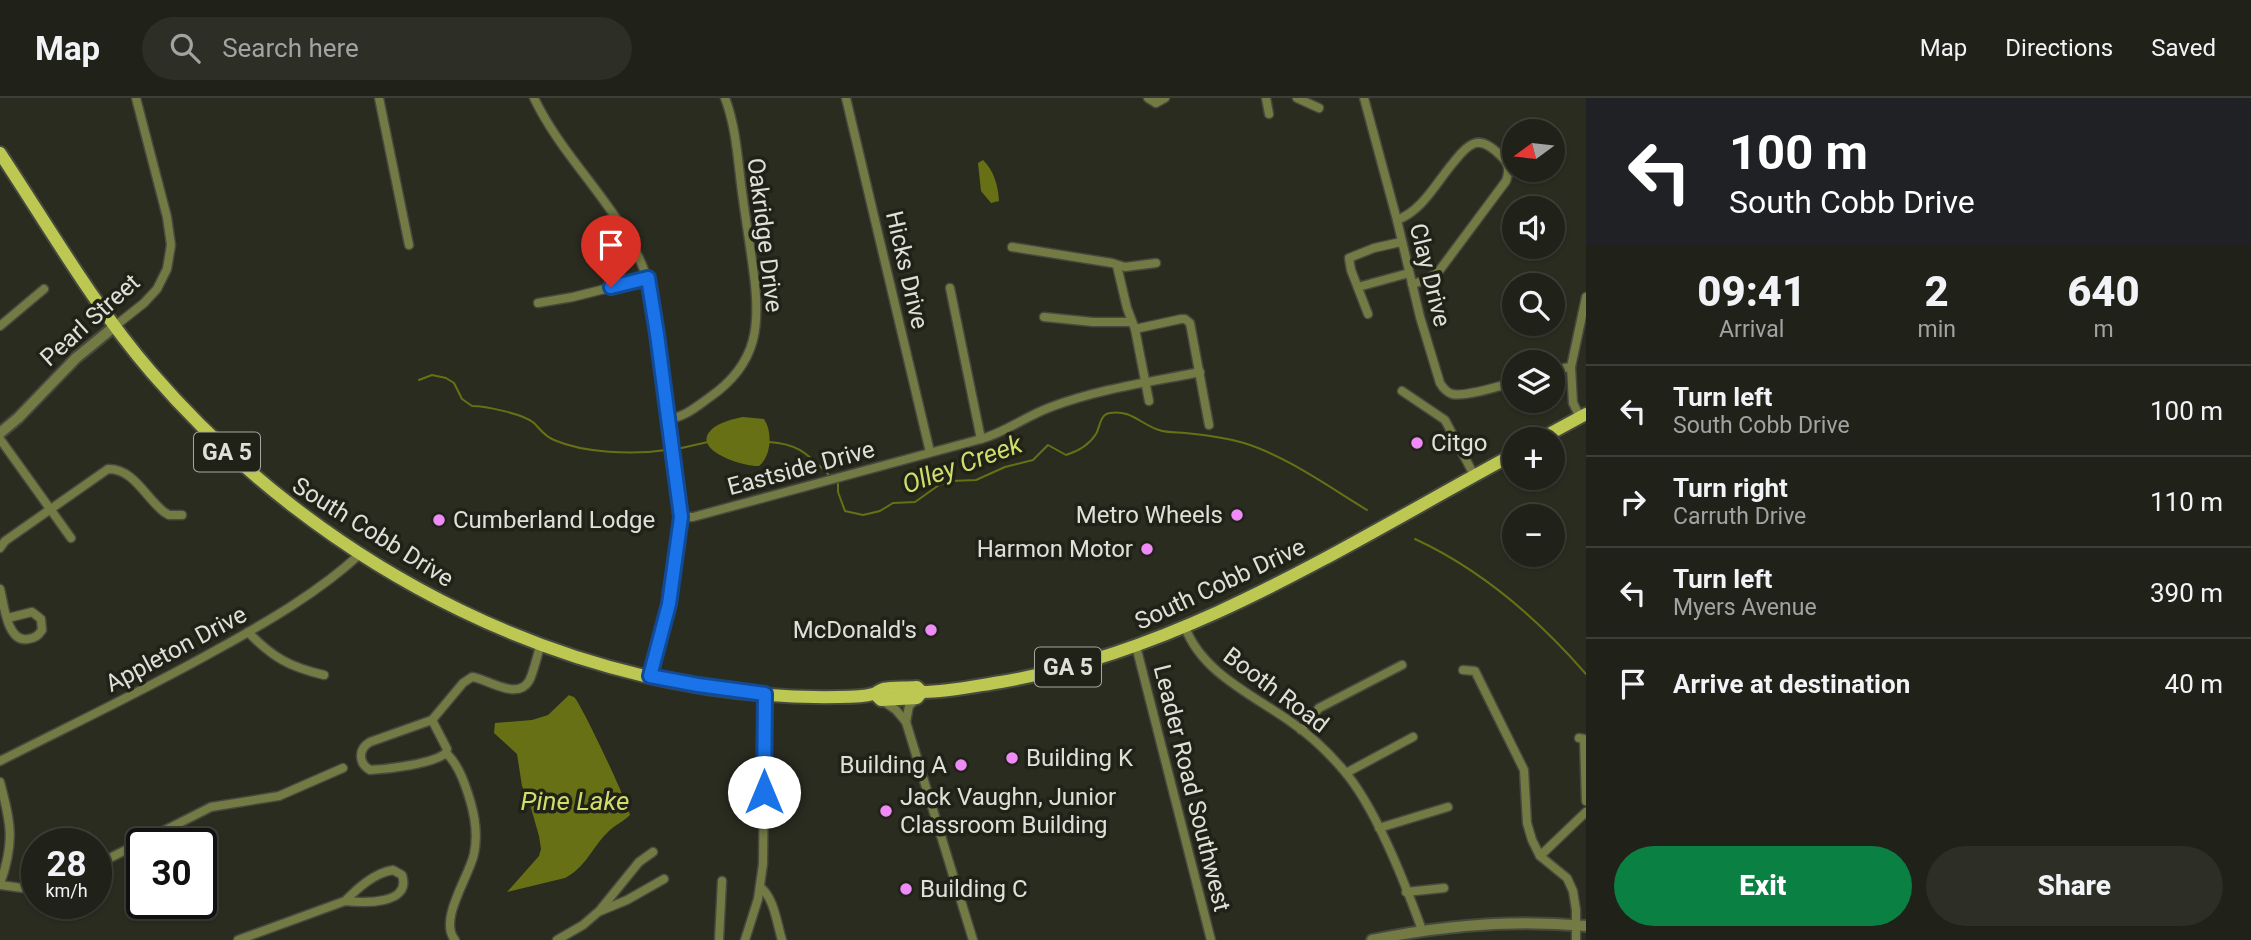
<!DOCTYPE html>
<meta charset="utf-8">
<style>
:root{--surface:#202118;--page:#2d2e25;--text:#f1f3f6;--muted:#a2a3a2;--line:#3d3e37;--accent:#0b8043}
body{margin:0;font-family:Roboto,sans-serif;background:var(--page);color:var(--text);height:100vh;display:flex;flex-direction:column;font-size:26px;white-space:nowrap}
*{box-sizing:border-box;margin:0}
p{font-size:23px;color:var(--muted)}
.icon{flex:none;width:38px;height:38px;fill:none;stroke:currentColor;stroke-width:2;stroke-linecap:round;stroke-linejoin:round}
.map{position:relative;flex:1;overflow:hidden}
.panel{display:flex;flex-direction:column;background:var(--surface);width:665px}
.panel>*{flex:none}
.top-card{background:#202124;color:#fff;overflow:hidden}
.needle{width:46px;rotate:255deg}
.fabs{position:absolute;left:1502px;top:21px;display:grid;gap:14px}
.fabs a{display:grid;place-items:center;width:63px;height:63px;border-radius:50%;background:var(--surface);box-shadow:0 2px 5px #0004,0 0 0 2px var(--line);font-size:35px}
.speed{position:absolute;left:21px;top:730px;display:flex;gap:14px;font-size:35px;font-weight:700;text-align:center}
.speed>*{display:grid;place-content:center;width:91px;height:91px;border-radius:50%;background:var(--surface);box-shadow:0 2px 5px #0004,0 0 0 2px var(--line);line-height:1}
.speed small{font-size:18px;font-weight:400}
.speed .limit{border:4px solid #111;border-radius:10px;background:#fff;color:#111}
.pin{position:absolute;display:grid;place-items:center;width:60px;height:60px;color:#fff;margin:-72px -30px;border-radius:50% 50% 50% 0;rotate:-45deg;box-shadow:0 0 7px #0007}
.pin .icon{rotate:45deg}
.me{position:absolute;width:77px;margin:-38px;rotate:0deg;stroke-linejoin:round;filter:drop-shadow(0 0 5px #0008)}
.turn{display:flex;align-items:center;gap:24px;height:147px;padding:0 28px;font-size:32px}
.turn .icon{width:91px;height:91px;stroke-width:2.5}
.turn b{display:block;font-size:49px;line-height:60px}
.eta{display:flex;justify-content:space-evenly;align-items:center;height:119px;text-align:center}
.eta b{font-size:42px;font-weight:800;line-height:49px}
.action{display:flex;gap:14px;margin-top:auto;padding:14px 28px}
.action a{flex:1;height:80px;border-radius:42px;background:var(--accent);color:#fff;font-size:28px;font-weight:800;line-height:80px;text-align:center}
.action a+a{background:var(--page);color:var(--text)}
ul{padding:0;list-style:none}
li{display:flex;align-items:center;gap:21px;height:91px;padding:0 28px;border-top:2px solid var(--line)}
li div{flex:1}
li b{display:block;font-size:26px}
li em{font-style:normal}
header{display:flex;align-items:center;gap:42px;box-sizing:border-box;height:98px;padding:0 35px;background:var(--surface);border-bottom:2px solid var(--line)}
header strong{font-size:33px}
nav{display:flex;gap:38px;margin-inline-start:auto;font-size:24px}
.search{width:490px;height:63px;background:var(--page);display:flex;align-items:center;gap:18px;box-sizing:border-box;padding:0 24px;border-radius:38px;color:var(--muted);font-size:26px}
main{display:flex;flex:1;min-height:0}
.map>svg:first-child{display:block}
</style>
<header>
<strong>Map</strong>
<div class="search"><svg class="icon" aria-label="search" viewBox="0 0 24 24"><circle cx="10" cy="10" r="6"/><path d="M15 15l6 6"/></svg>Search here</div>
<nav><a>Map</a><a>Directions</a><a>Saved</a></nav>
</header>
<main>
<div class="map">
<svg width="1586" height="842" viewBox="0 0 1586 842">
<rect width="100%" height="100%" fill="#2a2c20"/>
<g fill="#687016">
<path d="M 983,62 C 994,73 998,87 999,103 L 991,105 L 981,93 L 978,65 Z"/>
<path d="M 743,319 L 764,321 C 773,334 771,358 759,368 C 744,369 689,352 712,331 C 720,324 733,321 743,319 Z"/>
<path d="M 569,597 C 570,598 572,598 574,599 C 581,605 629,707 630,717 C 623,724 613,728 607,735 C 592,750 585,770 565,780 L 507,794 L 539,758 L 541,751 L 539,738 L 531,710 L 522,688 L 517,656 L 494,635 L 495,625 L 532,622 L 548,617 Z"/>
</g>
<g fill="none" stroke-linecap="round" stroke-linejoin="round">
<g stroke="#687016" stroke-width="2">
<path d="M 419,282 L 432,277 L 446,280 L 454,285 L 462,301 L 472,308 C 485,308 524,316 534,325 C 541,332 544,338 554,342 C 584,355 633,357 666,352"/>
<path d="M 769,344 C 800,346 808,357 829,377"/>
<polyline points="677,351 708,344"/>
<path d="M 838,385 L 838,394 L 845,413 L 863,417 L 880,413 L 893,405 L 915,404 L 939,387 L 951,383 L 976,382 L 1005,369 L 1033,362 L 1048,347 L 1066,357 C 1079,353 1089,347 1096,336 C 1100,329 1100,316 1110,315 C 1130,311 1142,327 1159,332 C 1168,335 1177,334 1186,335 C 1205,337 1225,339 1244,345 C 1286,358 1329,389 1367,412"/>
<path d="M 1415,441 C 1480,471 1539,522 1586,576"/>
</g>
<defs>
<g id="minor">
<polyline points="379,0 409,147"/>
<path d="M 534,0 C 567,69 631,117 651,193 L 681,419 L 669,506 L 650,578"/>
<polyline points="846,0 930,354"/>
<polyline points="1148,0 1156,5 1165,0"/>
<polyline points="1266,0 1269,16"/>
<polyline points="1297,0 1319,10"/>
<path d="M 1364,0 L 1397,122 L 1420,219 L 1440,285 C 1443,290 1446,294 1452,296 C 1466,299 1500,288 1514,284"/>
<path d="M 1397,122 C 1422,113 1436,85 1453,65 C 1458,59 1465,49 1473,46 C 1483,41 1494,51 1501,58 C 1509,65 1510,73 1506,83 L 1439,173 L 1427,182 L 1412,186"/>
<polyline points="1012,149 1112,165 1125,169 1156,165"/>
<polyline points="1117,168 1127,210 1135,231 1149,303"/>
<polyline points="1358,189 1409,175"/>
<polyline points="950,190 981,341"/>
<polyline points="538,205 573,199 648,180"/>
<polyline points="1368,216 1351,172 1349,160 1374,150 1401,144"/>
<polyline points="1044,219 1093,224 1131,224"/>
<polyline points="0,228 44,191"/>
<polyline points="115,228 144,205 157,191 167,171 171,147 167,119 136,0"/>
<polyline points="1135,231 1181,221 1185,221 1190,225 1209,327"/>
<polyline points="1552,272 1571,269"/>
<polyline points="1402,293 1445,322 1474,377"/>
<polyline points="1580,319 1573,305 1571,269 1586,199"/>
<path d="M 668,321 C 685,319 696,309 710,299 C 759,265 761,225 753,170 C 750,147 746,124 743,101 C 738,68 737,31 725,0"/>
<polyline points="0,341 71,440"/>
<path d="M 681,419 L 693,419 L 981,341 C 1006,334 1026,318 1051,309 C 1098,291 1150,284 1200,274"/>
<path d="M 0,450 L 5,443 L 108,371 C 133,370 146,400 164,414 L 169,417 L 182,417"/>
<path d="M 0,491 C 4,506 7,545 28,541 C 35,540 38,538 42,532 L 41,521 L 32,514 L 8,520"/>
<path d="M 1185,529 C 1202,575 1253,597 1291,624 C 1310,637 1330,656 1345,674 C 1377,712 1405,785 1422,832"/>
<path d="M 248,534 C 273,560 290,569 324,577"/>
<polyline points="1136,548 1211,842"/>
<polyline points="1463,572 1475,573 1524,672 1527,725 1532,742 1540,758 1567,780 1573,793 1576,812 1576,842"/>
<polyline points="917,600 909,608 906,624 973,842"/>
<polyline points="883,603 896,612 906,624"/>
<path d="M 432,622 L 447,651 L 446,655 C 455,663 461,676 465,687 C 473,709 479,732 474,756 C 469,779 438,822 455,842"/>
<polyline points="1301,632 1319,610 1402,567"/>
<polyline points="1579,640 1584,641 1586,703"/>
<path d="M 446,655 C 433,666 388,671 370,672 C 358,665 358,651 370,644 L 432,622 L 463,585 L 472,579 C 488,581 517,603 529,583 C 533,576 538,555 541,545"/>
<path d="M 0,663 C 73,626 147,591 218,551 C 267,524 319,494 360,456"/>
<polyline points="1346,675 1413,639"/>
<path d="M 0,684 C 11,726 15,743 0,786"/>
<polyline points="1379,730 1448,709"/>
<polyline points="1540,758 1586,714"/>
<polyline points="96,767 211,709 279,698 343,670"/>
<polyline points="0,787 37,792"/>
<path d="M 760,789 C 774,799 777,826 782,842"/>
<polyline points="1406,794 1444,790"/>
<polyline points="600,812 639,764 653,754"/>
<path d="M 238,842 L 345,803 C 358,790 374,775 393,772 L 402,777 C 412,807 363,805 345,803"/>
<polyline points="557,842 583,827 598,814 627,802 664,781"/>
<polyline points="719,842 722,783"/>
<polyline points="745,842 758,801 763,766 765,596"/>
</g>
<g id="tertiary">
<polyline points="0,335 18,320 76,260 115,228"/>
<path d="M 1372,842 C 1443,827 1514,821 1586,828"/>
</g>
<g id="primary">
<path d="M 0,55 C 49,129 94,208 152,275 C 321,471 577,604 839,599 C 849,599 863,599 873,596 C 877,595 879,592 883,591 C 893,589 906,590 917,589 L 922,594 C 949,594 975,588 1001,584 C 1188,552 1350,444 1514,356"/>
<polyline points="1540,341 1586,316"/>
<polyline points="875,596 881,602 917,600 922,594"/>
</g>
</defs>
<use href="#minor" stroke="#47493e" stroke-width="11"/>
<use href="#tertiary" stroke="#47493e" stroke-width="14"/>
<use href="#primary" stroke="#47493e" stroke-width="16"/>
<use href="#minor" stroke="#737a44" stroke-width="8"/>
<use href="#tertiary" stroke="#737a44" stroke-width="10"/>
<use href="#primary" stroke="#bcc851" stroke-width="12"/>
</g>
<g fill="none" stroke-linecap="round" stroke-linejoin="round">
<defs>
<polyline id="route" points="611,189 648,180 657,236 681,419 669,506 650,578 698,587 765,596 764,694"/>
</defs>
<use href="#route" stroke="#114b97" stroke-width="18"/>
<use href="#route" stroke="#1a73e8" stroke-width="12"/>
</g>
<g fill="#ef8bf7" stroke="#212217" stroke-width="2.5">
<circle cx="1417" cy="345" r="7"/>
<circle cx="1237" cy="417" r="7"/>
<circle cx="439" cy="422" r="7"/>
<circle cx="1147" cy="451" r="7"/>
<circle cx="931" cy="532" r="7"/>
<circle cx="1012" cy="660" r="7"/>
<circle cx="961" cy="667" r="7"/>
<circle cx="886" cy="713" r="7"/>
<circle cx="906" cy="791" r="7"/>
</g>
<g text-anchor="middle" stroke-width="7" stroke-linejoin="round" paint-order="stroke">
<g fill="#212217" stroke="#a6a89f" stroke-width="2">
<rect x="194" y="334.5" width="66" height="39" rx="5"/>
<rect x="1035" y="549.5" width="66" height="39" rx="5"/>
</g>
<g font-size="23" font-weight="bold" fill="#dfe1d9">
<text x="227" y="362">GA 5</text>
<text x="1068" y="577">GA 5</text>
</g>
<g font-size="24" fill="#dfe1d9" stroke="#212217">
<text transform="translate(765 137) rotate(83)" y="8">Oakridge Drive</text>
<text transform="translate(907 172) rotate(77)" y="8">Hicks Drive</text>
<text transform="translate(1430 177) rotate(76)" y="8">Clay Drive</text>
<text transform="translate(90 222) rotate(-42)" y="8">Pearl Street</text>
<text transform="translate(801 370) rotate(-15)" y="8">Eastside Drive</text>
<text transform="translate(373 434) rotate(32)" y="8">South Cobb Drive</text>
<text transform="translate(1220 486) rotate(-25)" y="8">South Cobb Drive</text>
<text transform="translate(176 551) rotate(-28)" y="8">Appleton Drive</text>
<text transform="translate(1276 592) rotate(37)" y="8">Booth Road</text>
<text transform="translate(1192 690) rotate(76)" y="8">Leader Road Southwest</text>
</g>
<g font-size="24" fill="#dfe1d9" stroke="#212217" text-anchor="start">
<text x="1431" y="353">Citgo</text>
<text x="1223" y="425" text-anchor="end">Metro Wheels</text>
<text x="453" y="430">Cumberland Lodge</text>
<text x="1133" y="459" text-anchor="end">Harmon Motor</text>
<text x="917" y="540" text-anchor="end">McDonald's</text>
<text x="1026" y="668">Building K</text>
<text x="947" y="675" text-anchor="end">Building A</text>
<text x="900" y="707">Jack Vaughn, Junior<tspan x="900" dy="28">Classroom Building</tspan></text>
<text x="920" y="799">Building C</text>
</g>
<g font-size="26" font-style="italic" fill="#d0dd6b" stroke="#212217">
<text transform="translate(962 366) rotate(-20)" y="9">Olley Creek</text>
<text x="575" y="712">Pine Lake</text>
</g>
</g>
</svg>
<div class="fabs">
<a><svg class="needle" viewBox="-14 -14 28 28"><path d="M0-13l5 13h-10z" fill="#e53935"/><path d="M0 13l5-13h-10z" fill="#a2a3a2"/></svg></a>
<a><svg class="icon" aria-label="sound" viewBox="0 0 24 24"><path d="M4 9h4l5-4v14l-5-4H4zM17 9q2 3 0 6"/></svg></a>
<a><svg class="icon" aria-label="search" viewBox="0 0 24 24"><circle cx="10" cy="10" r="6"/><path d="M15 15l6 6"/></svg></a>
<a><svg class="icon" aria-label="layers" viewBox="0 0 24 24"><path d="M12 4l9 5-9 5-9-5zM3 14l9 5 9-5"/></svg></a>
<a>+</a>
<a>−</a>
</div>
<div class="speed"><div>28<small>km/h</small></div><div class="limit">30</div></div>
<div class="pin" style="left:611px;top:189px;background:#d93025"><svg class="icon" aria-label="arrive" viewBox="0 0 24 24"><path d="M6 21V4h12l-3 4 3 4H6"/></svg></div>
<svg class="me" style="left:764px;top:694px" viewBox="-20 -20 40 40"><circle r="19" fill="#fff"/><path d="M0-13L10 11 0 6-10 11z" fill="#1a73e8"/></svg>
</div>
<section class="panel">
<div class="top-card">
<div class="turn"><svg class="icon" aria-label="left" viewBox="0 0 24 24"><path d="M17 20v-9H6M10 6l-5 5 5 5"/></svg><div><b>100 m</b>South Cobb Drive</div></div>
</div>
<div class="eta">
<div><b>09:41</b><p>Arrival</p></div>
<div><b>2</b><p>min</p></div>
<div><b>640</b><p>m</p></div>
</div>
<ul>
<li><svg class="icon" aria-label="left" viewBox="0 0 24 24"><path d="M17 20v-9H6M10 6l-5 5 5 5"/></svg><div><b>Turn left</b><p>South Cobb Drive</p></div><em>100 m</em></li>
<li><svg class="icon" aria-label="right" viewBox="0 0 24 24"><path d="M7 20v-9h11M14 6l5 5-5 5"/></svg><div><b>Turn right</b><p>Carruth Drive</p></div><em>110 m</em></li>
<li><svg class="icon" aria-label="left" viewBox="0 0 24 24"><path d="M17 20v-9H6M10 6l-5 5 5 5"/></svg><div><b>Turn left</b><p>Myers Avenue</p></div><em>390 m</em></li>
<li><svg class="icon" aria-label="arrive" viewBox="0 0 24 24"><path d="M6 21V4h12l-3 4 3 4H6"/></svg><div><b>Arrive at destination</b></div><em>40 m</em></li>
</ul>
<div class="action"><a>Exit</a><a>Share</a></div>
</section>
</main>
